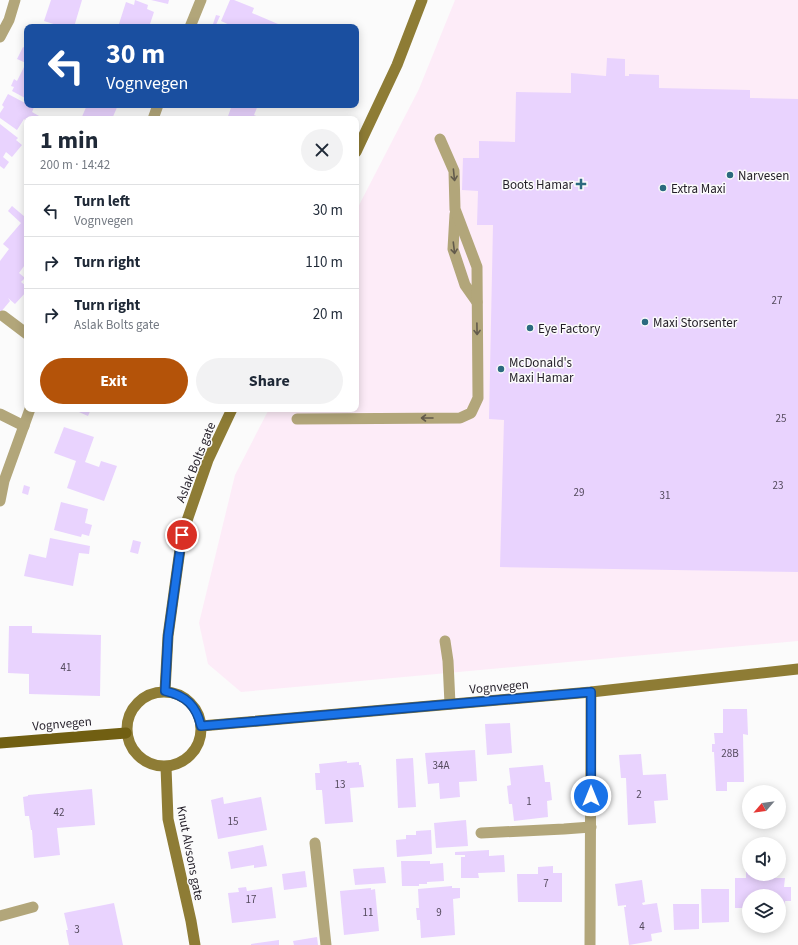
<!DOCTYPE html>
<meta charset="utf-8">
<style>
:root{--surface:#fff;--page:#f2f2f3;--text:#1f2937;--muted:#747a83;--line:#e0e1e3;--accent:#b45309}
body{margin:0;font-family:"Source Sans 3",sans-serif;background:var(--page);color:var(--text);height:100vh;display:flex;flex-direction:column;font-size:15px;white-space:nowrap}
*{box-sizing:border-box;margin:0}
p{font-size:13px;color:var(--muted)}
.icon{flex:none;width:22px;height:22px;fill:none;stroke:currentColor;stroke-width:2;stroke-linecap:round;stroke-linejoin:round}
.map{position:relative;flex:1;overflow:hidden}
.details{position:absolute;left:24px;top:116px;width:335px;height:296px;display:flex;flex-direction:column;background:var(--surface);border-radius:8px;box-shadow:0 2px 10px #0003}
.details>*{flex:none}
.guide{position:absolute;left:24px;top:24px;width:335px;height:84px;border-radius:8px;box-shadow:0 2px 10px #0003;background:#1a4fa0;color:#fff;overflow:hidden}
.needle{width:26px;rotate:242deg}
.fabs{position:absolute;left:742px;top:785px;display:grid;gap:8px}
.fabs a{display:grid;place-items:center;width:44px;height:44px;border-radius:50%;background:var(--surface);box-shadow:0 2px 10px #0003;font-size:20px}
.pin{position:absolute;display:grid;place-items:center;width:34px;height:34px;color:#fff;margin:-17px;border:2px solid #fff;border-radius:50%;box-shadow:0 1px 4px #0007}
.me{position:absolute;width:44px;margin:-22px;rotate:0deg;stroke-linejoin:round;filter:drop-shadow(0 0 3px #0008)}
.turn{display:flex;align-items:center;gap:14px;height:84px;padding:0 16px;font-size:18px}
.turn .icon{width:52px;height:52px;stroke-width:2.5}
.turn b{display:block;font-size:28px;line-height:34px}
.round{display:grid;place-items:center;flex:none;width:42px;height:42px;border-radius:21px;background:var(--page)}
.head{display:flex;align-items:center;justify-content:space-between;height:68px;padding:0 16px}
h1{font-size:24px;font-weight:700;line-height:30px}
.button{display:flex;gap:8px;margin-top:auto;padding:8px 16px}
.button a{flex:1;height:46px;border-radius:24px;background:var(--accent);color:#fff;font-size:16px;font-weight:700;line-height:46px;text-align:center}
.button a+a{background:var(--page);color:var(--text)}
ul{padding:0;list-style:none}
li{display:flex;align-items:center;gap:12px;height:52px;padding:0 16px;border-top:1px solid var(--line)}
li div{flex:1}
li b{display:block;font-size:15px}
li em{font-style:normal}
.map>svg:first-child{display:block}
</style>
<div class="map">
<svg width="798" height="945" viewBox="0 0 798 945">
<rect width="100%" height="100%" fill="#fbfbfb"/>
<polygon fill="#fdecf8" points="455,0 798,0 798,641 241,692 208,664 199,623 235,475 269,409 356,409 356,211 419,89"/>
<g fill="#e9d3fe">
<polygon points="51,0 82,0 74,27 63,27 44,21"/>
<polygon points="135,0 148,5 147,9 154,12 149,27 118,27 126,2 134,5"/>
<polygon points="151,0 169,0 168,4"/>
<polygon points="230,0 234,0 254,8 252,13 285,27 234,27 221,21"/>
<polygon points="216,15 220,16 215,27 212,27"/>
<polygon points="23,47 27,49 27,99 12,91 14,87 11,86 14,79 17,81 26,63 17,59"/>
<polygon points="607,58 625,59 625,76 629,76 629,74 659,75 659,88 750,90 750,98 798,99 798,572 500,567 504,420 489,419 493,225 477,225 478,191 462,190 463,158 479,158 479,141 515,142 516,92 571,93 571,73 606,76"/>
<polygon points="8,94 27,104 27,105 34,107 32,112 39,116 37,119 27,119 27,121 24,119 17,130 0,118 0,113 4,107 2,105"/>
<polygon points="87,105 118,105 112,119 81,119"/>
<polygon points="232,105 258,105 254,115 263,119 227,119"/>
<polygon points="0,124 18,138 16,140 22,145 12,157 6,152 3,157 9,162 4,169 0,166"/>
<polygon points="12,206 25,217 27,214 27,262 19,273 25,278 21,282 27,287 27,291 15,304 8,298 10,301 0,313 0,261 9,249 3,244 21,223 8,211"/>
<polygon points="72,409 91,409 88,416"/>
<polygon points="64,427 94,437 85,462 99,467 101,461 117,466 104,501 67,488 76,461 54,453"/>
<polygon points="24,485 30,487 28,495 22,493"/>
<polygon points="61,502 88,509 85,523 92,525 89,536 82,534 81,537 54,530"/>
<polygon points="50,538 90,546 89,554 79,553 73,586 24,576 29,554 46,558"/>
<polygon points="133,540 141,542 138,554 130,552"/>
<polygon points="9,626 32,626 32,633 101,635 100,696 29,694 29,674 8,673"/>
<polygon points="723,709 747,709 748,735 743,734 744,782 727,782 727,791 716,791 714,752 712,752 712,744 715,744 714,733 723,733"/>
<polygon points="510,723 512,753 487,755 485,724"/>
<polygon points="475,750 477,781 459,782 460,797 440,799 439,783 428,784 425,753"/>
<polygon points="641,754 643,775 666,774 668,800 654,801 656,823 628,825 626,778 621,778 619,755"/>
<polygon points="413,758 416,807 398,808 396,759"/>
<polygon points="347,761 347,763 359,762 359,765 361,765 364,787 350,788 353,822 325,824 322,790 316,790 315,773 320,773 319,764"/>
<polygon points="543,765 545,782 550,782 552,800 547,801 548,817 514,821 512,804 509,804 507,786 511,785 509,768"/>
<polygon points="92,789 95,825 57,828 60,855 34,858 32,830 31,830 29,816 25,816 23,797 28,796 28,795"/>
<polygon points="223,797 224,804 261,797 267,830 218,839 211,800"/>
<polygon points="466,820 468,846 436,848 434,823"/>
<polygon points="431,830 432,854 397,857 396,840 406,839 406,835 416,835 416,831"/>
<polygon points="263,845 267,866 254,868 254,865 231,869 228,852"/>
<polygon points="489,850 489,856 504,855 505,872 478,873 479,878 461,878 461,857 465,857 465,855 455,855 455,852"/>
<polygon points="746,860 749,860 749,874 775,874 775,878 785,878 784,887 791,887 791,901 785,901 785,909 779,909 779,896 749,896 749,919 747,919 747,908 735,908 735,878 746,878"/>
<polygon points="401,861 430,861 430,864 443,863 444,881 427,882 427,884 419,884 419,886 402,886"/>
<polygon points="553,866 553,873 562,873 562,902 518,902 517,874 538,874 538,867"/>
<polygon points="384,867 386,883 355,885 353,869"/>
<polygon points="305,871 307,887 284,890 282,874"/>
<polygon points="642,880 645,902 642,903 643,905 657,903 662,932 651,934 652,941 629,945 624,907 626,907 626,905 618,906 615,884"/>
<polygon points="452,886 452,888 460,888 460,898 453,899 455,935 421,938 420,920 417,920 416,908 419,908 418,889"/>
<polygon points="246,887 247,891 272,887 276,918 232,923 228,893 239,892 238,888"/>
<polygon points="371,888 371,890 375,889 379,931 344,935 340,891"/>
<polygon points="701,889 729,889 729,922 702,923"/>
<polygon points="114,903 123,945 69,945 66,930 68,930 64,913"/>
<polygon points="673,904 699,904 699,929 674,930"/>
<polygon points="317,937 318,945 294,945 293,941"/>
<polygon points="279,940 279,945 251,945 251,944"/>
</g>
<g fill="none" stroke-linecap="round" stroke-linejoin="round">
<g stroke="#b2a67a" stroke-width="11">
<polyline points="455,214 453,249 465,285 477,302"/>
<polyline points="3,316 27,334"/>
<polyline points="0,414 24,426"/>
<polyline points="297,419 460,418 471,413 478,398 477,267 455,209 454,171 440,139"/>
<polyline points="445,641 448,661 450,704"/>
<polyline points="481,833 564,829 591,827"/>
<polyline points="315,843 326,945"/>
<polyline points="0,916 33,907"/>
</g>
<g stroke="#b2a67a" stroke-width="11">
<polyline points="190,27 201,0"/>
<polyline points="0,37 9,20 15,0"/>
<polyline points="153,119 158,105"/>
<polyline points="0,501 4,481 30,409"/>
<polyline points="590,945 591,692"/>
</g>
<g stroke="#8e7c35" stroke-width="11">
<polyline points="356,152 397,65 422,0"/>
<polyline points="165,691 168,636 182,535 208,460 232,409"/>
<circle cx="164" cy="729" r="37"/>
<polyline points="201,726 591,692 798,669"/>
<polyline points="166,767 168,819 191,921 195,945"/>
</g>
<polyline stroke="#715f12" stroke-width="11" points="0,743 126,733"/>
</g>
<defs><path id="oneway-shaft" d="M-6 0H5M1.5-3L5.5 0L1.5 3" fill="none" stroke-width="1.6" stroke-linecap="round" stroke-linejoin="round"/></defs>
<g stroke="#635b4c">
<use href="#oneway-shaft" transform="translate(454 175) rotate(84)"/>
<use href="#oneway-shaft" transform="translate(454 248) rotate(83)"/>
<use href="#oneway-shaft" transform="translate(477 329) rotate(89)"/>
<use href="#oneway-shaft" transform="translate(427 418) rotate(180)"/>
</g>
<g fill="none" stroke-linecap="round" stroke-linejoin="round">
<defs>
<path id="route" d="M 182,535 L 168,636 L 165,691 C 186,696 196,705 201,726 L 591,692 L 591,796"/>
</defs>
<use href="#route" stroke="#114b97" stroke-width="10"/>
<use href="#route" stroke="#1a73e8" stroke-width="7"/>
</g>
<g fill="#2b6a7f" stroke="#fbfbfb" stroke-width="1.5">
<circle cx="730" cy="175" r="4"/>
<path d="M579 178h4v4h4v4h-4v4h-4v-4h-4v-4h4z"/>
<circle cx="663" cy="188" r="4"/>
<circle cx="645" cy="322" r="4"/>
<circle cx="530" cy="328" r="4"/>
<circle cx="501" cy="369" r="4"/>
</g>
<g text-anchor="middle" stroke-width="3" stroke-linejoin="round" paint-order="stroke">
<g font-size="11" fill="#544a5d">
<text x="777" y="304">27</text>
<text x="781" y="422">25</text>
<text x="778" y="489">23</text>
<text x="579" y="496">29</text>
<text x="665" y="499">31</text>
<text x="66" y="671">41</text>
<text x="730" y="757">28B</text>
<text x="441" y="769">34A</text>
<text x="340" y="788">13</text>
<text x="639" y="798">2</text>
<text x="529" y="805">1</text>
<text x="59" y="816">42</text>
<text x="233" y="825">15</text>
<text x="546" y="887">7</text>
<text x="251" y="903">17</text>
<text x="368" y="916">11</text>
<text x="439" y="916">9</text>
<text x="642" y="930">4</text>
<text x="77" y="933">3</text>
</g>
<g font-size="13" fill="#221d27" stroke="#fbfbfb" text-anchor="start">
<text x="738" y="180">Narvesen</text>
<text x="573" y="189" text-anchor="end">Boots Hamar</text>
<text x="671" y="193">Extra Maxi</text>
<text x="653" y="327">Maxi Storsenter</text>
<text x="538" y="333">Eye Factory</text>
<text x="509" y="367">McDonald's<tspan x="509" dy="15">Maxi Hamar</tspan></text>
</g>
<g font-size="13" fill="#221d27" stroke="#fbfbfb">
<text transform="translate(195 462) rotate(-68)" y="5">Aslak Bolts gate</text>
<text transform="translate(499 686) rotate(-5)" y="5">Vognvegen</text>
<text transform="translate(62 723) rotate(-5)" y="5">Vognvegen</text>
<text transform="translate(191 853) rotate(79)" y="5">Knut Alvsons gate</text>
</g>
</g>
</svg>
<div class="fabs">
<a><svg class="needle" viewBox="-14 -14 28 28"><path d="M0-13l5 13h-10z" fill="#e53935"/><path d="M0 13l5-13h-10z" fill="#747a83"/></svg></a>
<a><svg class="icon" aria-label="sound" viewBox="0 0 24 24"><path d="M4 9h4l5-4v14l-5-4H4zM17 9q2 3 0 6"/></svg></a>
<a><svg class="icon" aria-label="layers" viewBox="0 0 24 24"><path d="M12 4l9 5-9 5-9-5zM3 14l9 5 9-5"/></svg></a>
</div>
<div class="pin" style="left:182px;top:535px;background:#d93025"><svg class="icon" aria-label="arrive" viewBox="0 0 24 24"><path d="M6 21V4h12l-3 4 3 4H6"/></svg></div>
<svg class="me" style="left:591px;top:796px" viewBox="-20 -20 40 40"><circle r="17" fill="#1a73e8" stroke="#fff" stroke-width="3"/><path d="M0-11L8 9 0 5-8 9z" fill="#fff"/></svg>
<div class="guide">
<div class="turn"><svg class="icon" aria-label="left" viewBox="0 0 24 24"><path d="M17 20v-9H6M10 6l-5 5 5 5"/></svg><div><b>30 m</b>Vognvegen</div></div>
</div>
<section class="details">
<div class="head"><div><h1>1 min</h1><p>200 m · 14:42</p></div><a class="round"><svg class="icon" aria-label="close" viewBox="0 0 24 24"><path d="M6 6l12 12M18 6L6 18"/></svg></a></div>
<ul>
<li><svg class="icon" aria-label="left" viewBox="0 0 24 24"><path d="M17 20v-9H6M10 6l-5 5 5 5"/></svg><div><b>Turn left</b><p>Vognvegen</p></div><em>30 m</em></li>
<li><svg class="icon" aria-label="right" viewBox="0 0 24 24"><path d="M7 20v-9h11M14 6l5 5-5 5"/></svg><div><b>Turn right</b></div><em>110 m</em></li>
<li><svg class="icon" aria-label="right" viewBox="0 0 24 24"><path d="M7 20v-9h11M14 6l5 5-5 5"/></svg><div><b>Turn right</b><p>Aslak Bolts gate</p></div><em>20 m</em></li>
</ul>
<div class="button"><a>Exit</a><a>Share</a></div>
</section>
</div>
